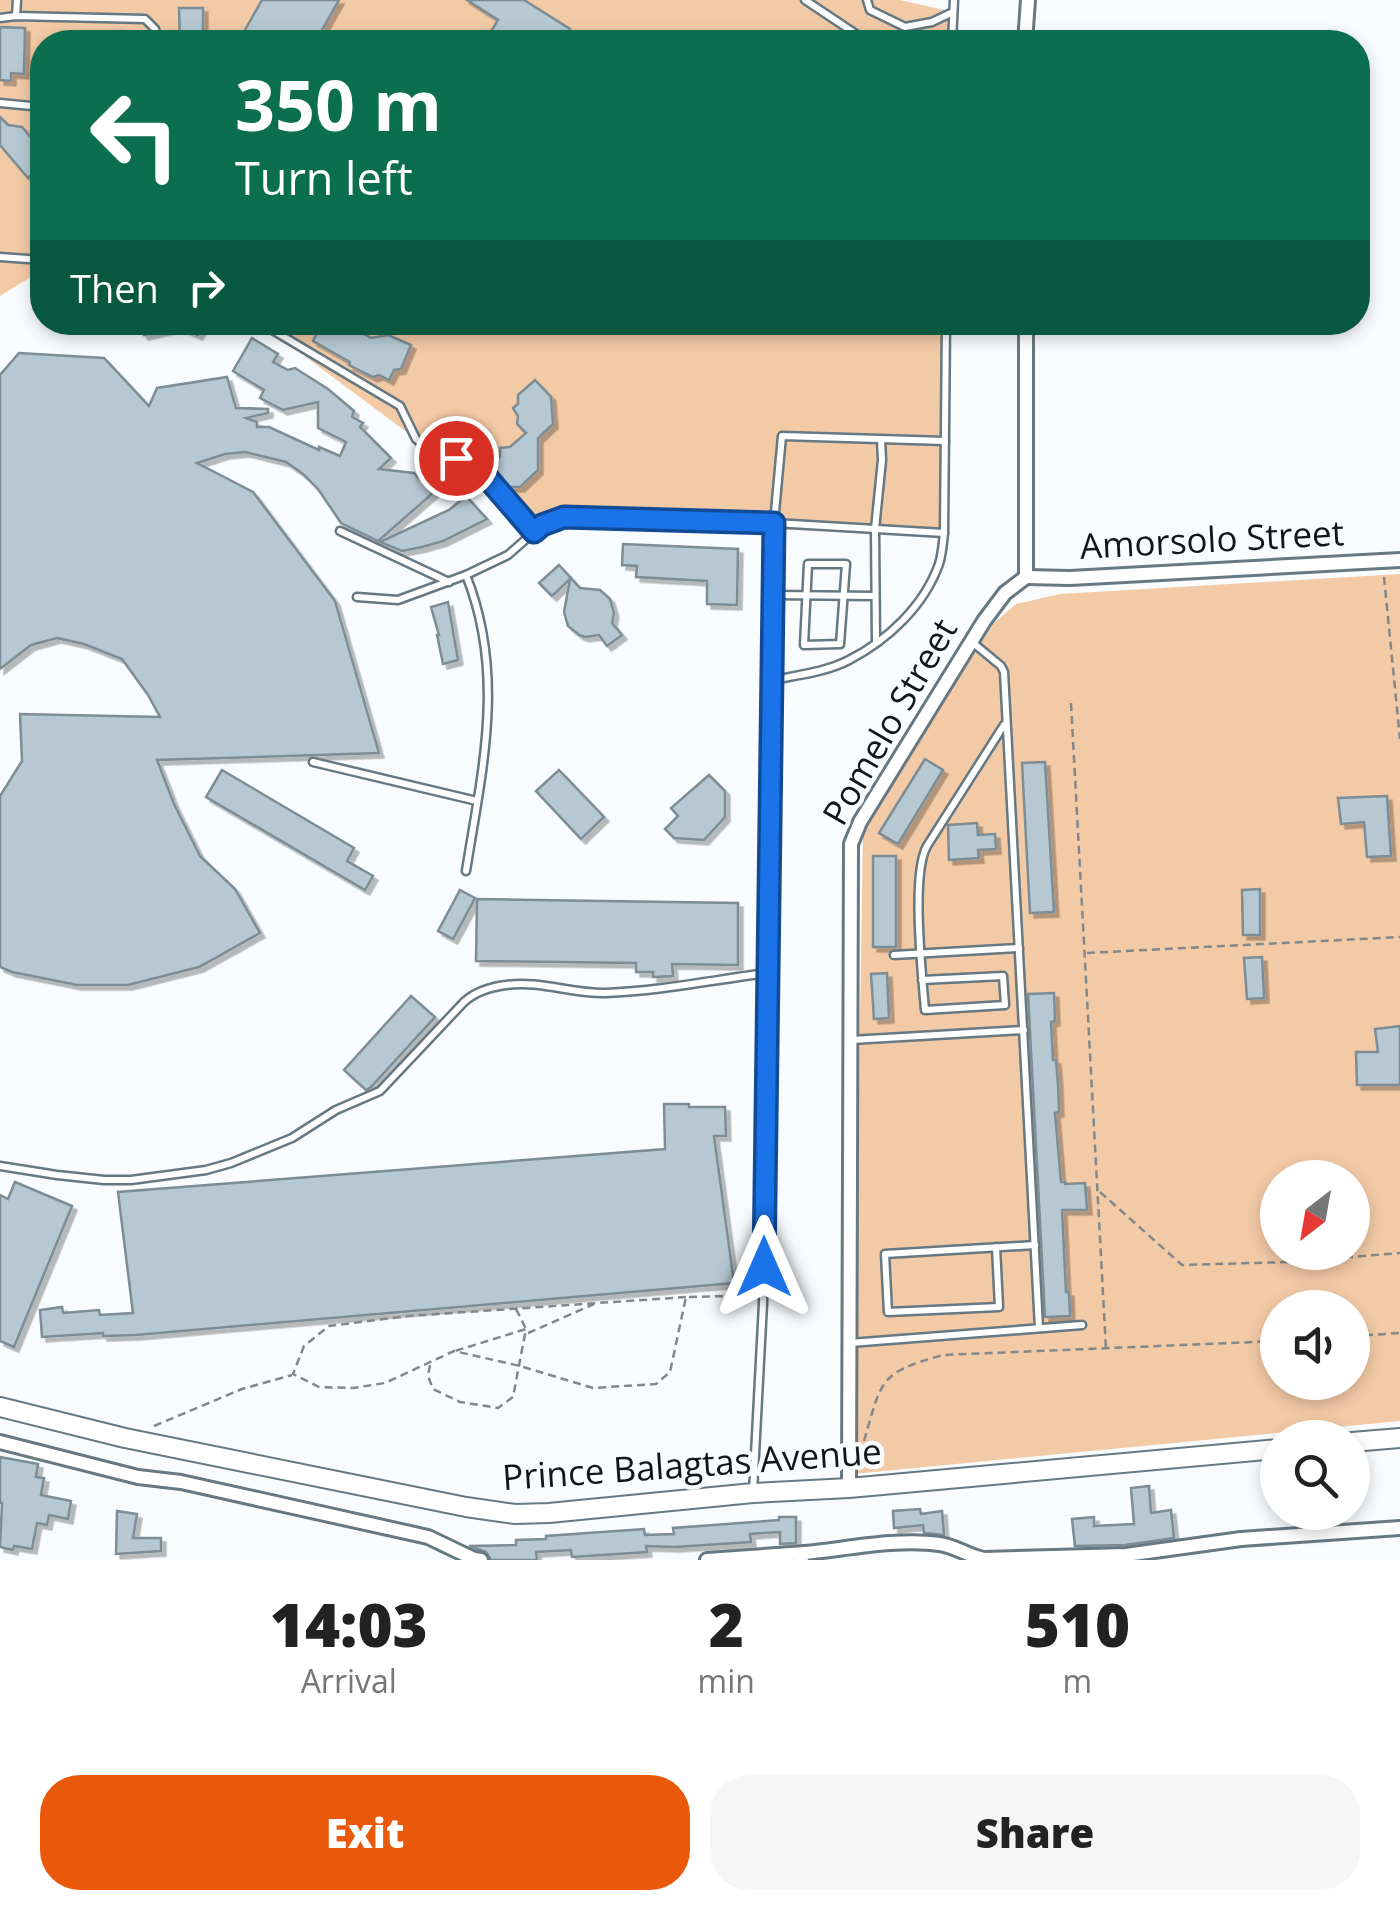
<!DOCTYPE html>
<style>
:root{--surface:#fff;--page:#f6f6f6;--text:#222;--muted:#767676;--accent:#ea580c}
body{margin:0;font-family:"Open Sans",sans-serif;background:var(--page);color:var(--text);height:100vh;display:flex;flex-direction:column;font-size:38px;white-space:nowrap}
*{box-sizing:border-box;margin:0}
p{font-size:32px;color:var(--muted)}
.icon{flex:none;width:55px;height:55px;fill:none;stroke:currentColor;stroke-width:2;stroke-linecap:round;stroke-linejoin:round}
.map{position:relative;height:1560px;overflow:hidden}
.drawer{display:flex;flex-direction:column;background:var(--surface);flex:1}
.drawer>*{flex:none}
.guide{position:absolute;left:30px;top:30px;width:1340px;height:305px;border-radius:40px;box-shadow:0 5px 15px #0003;background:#0b6e4f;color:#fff;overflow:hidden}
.needle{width:65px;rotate:211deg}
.controls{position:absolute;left:1260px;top:1160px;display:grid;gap:20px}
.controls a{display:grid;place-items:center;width:110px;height:110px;border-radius:50%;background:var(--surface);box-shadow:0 5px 15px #0003;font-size:50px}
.pin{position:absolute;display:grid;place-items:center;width:85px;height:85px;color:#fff;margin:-42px;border:5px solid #fff;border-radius:50%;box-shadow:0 2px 10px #0007}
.me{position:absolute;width:110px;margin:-55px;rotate:0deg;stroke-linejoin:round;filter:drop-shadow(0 0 8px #0008)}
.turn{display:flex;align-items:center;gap:35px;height:210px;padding:0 40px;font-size:45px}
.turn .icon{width:130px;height:130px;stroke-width:2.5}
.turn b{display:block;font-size:70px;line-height:85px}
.then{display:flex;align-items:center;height:95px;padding:0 40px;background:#0003;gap:20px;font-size:38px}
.eta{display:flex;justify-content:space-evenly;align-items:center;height:170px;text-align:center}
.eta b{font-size:60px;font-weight:800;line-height:70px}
.primary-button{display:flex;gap:20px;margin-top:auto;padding:20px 40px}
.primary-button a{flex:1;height:115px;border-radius:40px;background:var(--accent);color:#fff;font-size:40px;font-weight:800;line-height:115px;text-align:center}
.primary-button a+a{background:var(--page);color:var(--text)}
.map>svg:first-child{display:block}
</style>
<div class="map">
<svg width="1400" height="1560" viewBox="0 0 1400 1560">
<defs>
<filter id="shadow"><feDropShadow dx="4.5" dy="4.5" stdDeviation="0" flood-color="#0004"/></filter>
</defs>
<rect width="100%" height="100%" fill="#f8fcfe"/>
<g fill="#f3caa6" fill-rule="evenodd">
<polygon points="0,0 900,0 953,12 952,42 42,42 42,270 0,296"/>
<polygon points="250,323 948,323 944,533 542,525 416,439 267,328"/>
<path d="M 1400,574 L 1400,1421 L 853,1474 L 863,828 L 993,624 L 1016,604 L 1060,594 ZM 1278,1178 L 1352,1178 L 1352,1252 L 1278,1252 ZM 1278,1308 L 1352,1308 L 1352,1382 L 1278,1382 Z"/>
</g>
<g fill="#b6c9d3" stroke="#7b8d96" stroke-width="2.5" filter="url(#shadow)">
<polygon points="262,0 339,0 315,42 267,42 245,30"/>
<polygon points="467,0 524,0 570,29 562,42 506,42 490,33 498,20"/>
<polygon points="179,8 203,8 203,42 180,42"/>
<polygon points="0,27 25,28 24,74 11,73 11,81 0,80"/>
<polygon points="122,31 122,42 74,42 73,33"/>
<polygon points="0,117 8,125 22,127 42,151 42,165 28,178 0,145"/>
<polygon points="136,322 206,322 198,335 179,327 144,335"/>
<polygon points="323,322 343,322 371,338 388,335 411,345 401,369 394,370 389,380 379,375 373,377 349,365 350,362 313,341"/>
<polygon points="252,338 278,354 273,362 288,370 295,368 328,389 354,411 352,417 363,423 360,427 391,458 379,469 414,473 433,493 378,541 341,523 318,489 303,474 286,462 245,452 225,454 197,463 253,492 335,601 379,753 157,760 174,804 200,856 235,889 260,933 199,967 128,985 77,985 12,972 0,967 0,796 22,761 20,714 160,717 148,695 122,659 84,644 57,638 31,645 0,669 0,375 19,353 104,358 149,406 157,388 227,377 236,408 268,409 268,413 246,418 257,422 257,427 269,427 319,450 319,447 340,456 346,442 318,428 318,402 283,410 260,398 264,390 233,371"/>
<polygon points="535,380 551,397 553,424 538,438 538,470 520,487 504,487 495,476 495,465 500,456 500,448 510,447 526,433 517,424 518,416 513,408 518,404 518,395"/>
<polygon points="466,496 487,519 443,541 422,547 402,551 380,542 449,510"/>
<polygon points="623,544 738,549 737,605 707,604 707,581 636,577 637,566 622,565"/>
<polygon points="559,565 580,588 600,590 610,599 614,613 612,623 622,635 607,646 599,635 585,637 579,635 568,626 564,612 570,579 552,596 539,583"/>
<polygon points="448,602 458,660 443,664 437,635 439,635 431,607"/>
<polygon points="925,759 943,770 898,844 879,833"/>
<polygon points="1045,762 1054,912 1030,913 1022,763"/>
<polygon points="222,770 354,848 347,861 373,876 365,890 206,797"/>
<polygon points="559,770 604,817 581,839 536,791"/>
<polygon points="709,775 725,791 725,817 704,840 674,838 665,829 678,816 671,808"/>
<polygon points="1387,796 1391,856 1367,857 1364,822 1341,824 1338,798"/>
<polygon points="977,823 978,835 995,834 996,849 978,850 979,858 949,860 948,825"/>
<rect x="873" y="856" width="23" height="91"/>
<polygon points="1260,889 1260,935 1243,935 1242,890"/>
<polygon points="460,890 475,898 453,939 438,931"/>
<polygon points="477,899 738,903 738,965 672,964 673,976 653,977 653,972 636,972 636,963 476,961"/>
<polygon points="1262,957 1264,998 1247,999 1244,958"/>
<polygon points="887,973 889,1018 874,1019 871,974"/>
<polygon points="1054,993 1055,1021 1051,1022 1053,1060 1056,1060 1058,1085 1059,1112 1055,1113 1061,1182 1065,1182 1065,1184 1085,1183 1087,1210 1062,1210 1066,1292 1069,1292 1070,1316 1045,1317 1028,994"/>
<polygon points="411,996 435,1017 371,1087 366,1090 344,1070"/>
<polygon points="1400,1026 1400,1085 1357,1085 1356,1052 1378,1052 1375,1029"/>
<polygon points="664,1104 689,1104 689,1107 725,1107 726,1136 714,1136 734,1283 136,1335 103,1336 103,1333 42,1337 40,1310 62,1307 63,1313 99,1310 100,1315 133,1313 118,1192 665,1149"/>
<polygon points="15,1182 72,1206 14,1347 0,1341 0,1195 8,1199"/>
<polygon points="0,1457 38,1464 36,1477 44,1478 41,1495 71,1501 68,1519 49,1515 47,1525 37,1523 32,1549 14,1546 13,1550 0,1547 2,1503 0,1503"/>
<polygon points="1149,1486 1151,1513 1171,1510 1174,1538 1125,1545 1075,1546 1072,1519 1094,1517 1094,1526 1134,1524 1131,1488"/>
<polygon points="920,1509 921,1514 942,1511 944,1535 924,1533 923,1525 894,1528 893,1511"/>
<polygon points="117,1511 137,1514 133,1538 161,1538 161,1551 116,1554"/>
<polygon points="779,1517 796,1517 796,1543 780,1544 780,1532 750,1534 751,1542 675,1547 646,1546 647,1552 572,1557 571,1550 536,1552 537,1560 491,1560 486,1552 469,1546 516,1545 516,1540 546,1539 546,1536 644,1529 645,1535 674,1534 673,1528 779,1520"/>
</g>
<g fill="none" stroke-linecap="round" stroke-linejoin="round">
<defs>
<g id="lane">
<polyline points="805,0 868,42"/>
<polyline points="867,0 870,10 905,27 932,22 953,12"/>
<polyline points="16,16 17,0"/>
<polyline points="0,18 16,16 145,19 155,29 159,42"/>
<polyline points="952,42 954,0"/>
<polyline points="0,103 42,107"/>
<polyline points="0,257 42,260"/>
<polyline points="259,322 400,406 416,439 431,451 478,467 535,532"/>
<polyline points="340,531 449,582"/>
<polygon points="808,564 846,564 840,644 804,645"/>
<polyline points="772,595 875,596"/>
<polyline points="357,597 398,600 466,575"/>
<polyline points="876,642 875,529 882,460 881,440"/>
<polyline points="972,642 1001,666 1004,672 1039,1328"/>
<path d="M 773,680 C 798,675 826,672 849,660 C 888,640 924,606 939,564 C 942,555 943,543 944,533"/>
<polyline points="313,762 477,801"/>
<path d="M 466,871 C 482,770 506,675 466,575 L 508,555 L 542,525 L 564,517 L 774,523 L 944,533 L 946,322"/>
<polyline points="894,955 1019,948"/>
<path d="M 922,980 L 1003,976 L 1005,1005 L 925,1010 C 922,974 911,874 927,846 L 1004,725"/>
<polyline points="851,1040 1024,1030"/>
<path d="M 0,1166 L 57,1175 L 104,1180 L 131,1180 L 206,1170 L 231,1163 L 292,1138 L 336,1110 L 380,1091 L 464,1002 C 476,991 490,987 506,985 C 539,980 573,994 606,993 C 660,991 713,980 767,973"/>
<polyline points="996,1247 999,1307 888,1312 885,1254 1035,1245"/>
<polyline points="850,1343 1082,1325"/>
<polyline points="753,1492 763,1304 767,889 773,680 772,595 774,523 782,436 945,441"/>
</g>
<g id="street">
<polyline points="1025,42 1028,0"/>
<polyline points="1026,322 1026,577"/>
<polyline points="1026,577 1070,578 1400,560"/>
<polyline points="0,1442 138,1477 181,1482 428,1537 474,1559 481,1560"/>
<polyline points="849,1488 851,844 860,822 984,621 1005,593 1026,577"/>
<polyline points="707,1560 805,1553"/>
<path d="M 800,1560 L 805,1553 C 846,1549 898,1538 939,1544 C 956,1546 967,1556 984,1559 L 1126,1555 L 1241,1539 L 1400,1528"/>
</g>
<g id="secondary">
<polyline points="0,1407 125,1438 466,1507 515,1514 549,1513 753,1493 849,1488 1278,1449"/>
<polyline points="1352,1442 1400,1438"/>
</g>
</defs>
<use href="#lane" stroke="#667881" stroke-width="11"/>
<use href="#street" stroke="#667881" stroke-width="18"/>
<use href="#secondary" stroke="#667881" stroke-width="22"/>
<g stroke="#82888a" stroke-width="2.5" stroke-dasharray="8 5" stroke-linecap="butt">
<polyline points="1384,577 1400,739"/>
<polyline points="1071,703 1106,1349"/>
<polyline points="1087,953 1400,937"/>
<polyline points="1100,1192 1182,1265 1289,1262 1400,1253"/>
<polyline points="686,1297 408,1316 329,1326 304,1346 293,1374 319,1387 353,1388 385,1383 454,1351 520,1366 593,1388 656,1384 670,1372 686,1297 729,1296 743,1292 752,1254"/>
<polyline points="516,1309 526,1329"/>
<polyline points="528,1333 594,1304"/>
<polyline points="1352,1336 1400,1333"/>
<polyline points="430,1365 428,1376 433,1389 460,1402 498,1408 513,1397 526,1329 455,1351"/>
<polyline points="154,1426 242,1389 292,1375"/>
<path d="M 864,1441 C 882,1380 878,1373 943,1355 L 1278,1341"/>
</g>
<use href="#lane" stroke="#fff" stroke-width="6"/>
<use href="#street" stroke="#fff" stroke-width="12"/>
<use href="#secondary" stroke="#fff" stroke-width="18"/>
</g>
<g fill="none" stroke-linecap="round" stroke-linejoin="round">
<defs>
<polyline id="route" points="456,458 478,467 534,532 542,525 564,517 774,523 764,1267"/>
</defs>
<use href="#route" stroke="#114b97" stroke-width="25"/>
<use href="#route" stroke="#1a73e8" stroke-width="18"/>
</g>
<g text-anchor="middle" stroke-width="9" stroke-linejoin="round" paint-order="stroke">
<g font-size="35" fill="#10171a" stroke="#f8fcfe">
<text transform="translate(1212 540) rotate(-3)" y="12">Amorsolo Street</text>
<text transform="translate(890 722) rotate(-60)" y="12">Pomelo Street</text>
<text transform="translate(692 1465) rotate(-4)" y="12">Prince Balagtas Avenue</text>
</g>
</g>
</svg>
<div class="controls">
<a><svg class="needle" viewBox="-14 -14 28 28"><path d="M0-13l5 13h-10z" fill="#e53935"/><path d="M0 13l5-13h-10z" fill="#767676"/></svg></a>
<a><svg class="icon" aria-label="sound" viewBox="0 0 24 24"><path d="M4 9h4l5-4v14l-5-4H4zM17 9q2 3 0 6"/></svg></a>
<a><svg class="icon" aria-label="search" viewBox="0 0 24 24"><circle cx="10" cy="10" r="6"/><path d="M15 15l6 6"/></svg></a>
</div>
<div class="pin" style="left:456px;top:458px;background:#d93025"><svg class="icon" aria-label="arrive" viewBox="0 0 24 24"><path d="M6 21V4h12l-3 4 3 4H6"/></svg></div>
<svg class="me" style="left:764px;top:1267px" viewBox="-20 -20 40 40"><path d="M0-17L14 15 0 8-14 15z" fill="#1a73e8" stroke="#fff" stroke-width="4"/></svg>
<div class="guide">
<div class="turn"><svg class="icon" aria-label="left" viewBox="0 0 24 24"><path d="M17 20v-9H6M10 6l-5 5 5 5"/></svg><div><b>350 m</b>Turn left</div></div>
<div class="then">Then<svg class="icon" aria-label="right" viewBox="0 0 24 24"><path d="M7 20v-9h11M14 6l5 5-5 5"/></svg></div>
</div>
</div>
<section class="drawer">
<div class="eta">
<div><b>14:03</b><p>Arrival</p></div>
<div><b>2</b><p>min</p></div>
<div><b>510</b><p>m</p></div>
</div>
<div class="primary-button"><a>Exit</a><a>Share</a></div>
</section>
